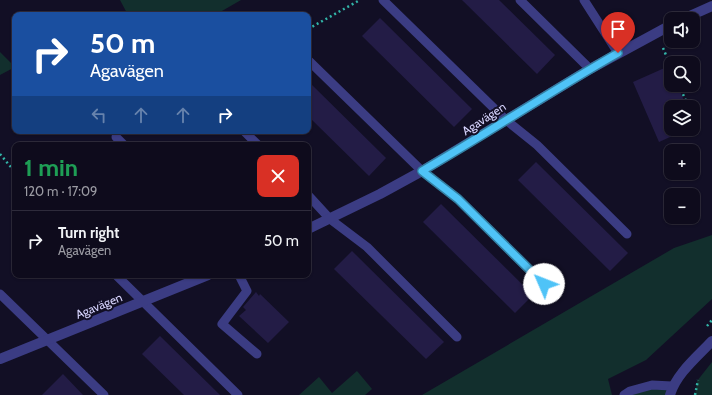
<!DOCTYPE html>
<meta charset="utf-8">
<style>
:root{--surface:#0e0b1c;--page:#171425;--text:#f1f3f6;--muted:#9b9ba3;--line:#2e2b3b}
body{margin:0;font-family:Cabin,sans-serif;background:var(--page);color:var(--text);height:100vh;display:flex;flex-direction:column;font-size:15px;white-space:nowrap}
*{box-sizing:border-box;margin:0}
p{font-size:13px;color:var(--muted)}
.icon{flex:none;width:22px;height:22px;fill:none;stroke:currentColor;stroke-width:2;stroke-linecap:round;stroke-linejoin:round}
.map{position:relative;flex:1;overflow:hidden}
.panel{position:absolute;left:12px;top:142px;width:299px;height:136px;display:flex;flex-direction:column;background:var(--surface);border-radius:8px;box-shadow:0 1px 3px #0004,0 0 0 1px var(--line)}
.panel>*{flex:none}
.hud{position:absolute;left:12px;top:12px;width:299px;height:122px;border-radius:8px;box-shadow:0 1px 3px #0004,0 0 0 1px var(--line);background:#1a4fa0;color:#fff;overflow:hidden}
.buttons{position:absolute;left:664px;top:12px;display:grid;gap:8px}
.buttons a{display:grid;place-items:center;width:36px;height:36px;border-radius:8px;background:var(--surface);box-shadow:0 1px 3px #0004,0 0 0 1px var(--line);font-size:20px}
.pin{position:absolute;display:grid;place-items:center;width:34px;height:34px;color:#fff;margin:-41px -17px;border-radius:50% 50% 50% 0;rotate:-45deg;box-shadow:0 0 4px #0007}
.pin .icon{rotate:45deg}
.me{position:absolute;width:44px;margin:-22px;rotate:314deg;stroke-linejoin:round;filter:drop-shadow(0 0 3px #0008)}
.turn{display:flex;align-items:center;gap:14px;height:84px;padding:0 12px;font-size:18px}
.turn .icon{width:52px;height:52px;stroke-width:2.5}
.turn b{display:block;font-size:28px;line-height:34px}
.lanes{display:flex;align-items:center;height:38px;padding:0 12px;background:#0003;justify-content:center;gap:20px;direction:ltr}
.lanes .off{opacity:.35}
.round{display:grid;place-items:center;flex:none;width:42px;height:42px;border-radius:8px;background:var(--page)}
.headline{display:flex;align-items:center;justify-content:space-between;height:68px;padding:0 12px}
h1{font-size:24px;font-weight:700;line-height:30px;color:#1e9e55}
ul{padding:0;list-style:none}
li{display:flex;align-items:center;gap:12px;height:60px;padding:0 12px;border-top:1px solid var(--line)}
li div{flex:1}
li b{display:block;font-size:15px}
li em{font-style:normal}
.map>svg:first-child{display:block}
</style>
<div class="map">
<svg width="712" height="395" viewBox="0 0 712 395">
<rect width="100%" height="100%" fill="#120f25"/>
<g fill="#122f2d">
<polygon points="120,0 241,0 215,15 128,15"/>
<polygon points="0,52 15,67 0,75"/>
<polygon points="712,235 712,299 646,360 608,379 612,395 422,395 674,248"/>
<polygon points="712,362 712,395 695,395 697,381"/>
<polygon points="357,371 372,389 365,395 299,395 319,377 332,393"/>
<polygon points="672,386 670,395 624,395 630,391"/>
</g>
<g fill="#231c46">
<polygon points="462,0 499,0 555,55 537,74"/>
<polygon points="380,18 472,109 454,127 362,36"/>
<polygon points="669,66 671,72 671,85 677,85 687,107 671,107 671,129 688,129 659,142 633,82"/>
<polygon points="308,81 386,158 369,176 308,116"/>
<polygon points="536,162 628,253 610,271 518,180"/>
<polygon points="441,204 533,295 515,313 423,222"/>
<polygon points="352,251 444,342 426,359 334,269"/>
<polygon points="256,292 259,296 260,294 289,322 268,343 239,316 246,310 243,307"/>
<polygon points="160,336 220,395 184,395 142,354"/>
<polygon points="63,374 83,395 42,395"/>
</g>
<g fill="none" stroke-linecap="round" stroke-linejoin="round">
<g stroke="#32b5a8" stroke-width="2.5" stroke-dasharray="2 3" stroke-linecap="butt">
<polyline points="308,29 360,0"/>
<polyline points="663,48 671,67"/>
<polyline points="679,85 686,101"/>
<polyline points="0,154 15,172"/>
<polyline points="707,326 712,320"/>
<polyline points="695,395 698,380"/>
</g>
<g stroke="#3b3c83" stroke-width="9">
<polyline points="383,0 506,120 537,145 627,234"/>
<polyline points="520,0 590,69"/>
<polyline points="584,0 618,53"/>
<polyline points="308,60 422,171 458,199 544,284"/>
<polyline points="244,131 258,145"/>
<polyline points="116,137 124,145"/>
<polyline points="308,195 330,219 367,247 457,337"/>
<polyline points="116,275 238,395"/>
<polyline points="239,275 247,291 222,324 257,354"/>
<polyline points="0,294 104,395"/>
<polyline points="624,395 630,391 652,385 672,386"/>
</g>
<g stroke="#3b3c83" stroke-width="10">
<polyline points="683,19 712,6"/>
<polyline points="308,229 380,194 422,171 590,69 671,25"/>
<polyline points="0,359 208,275"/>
<path d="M 670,395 C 676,374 697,357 712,341"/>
</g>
</g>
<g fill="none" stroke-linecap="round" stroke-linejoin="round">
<defs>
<path id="route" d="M 544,284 L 458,199 L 422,171 C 488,133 551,91 618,53"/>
</defs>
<use href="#route" stroke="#337fa1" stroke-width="10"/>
<use href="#route" stroke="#4fc3f7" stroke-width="7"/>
</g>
<g text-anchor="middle" stroke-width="4" stroke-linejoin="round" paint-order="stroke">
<g font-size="12" fill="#d7d4fe" stroke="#120f25">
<text transform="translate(484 119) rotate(-33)" y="4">Agavägen</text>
<text transform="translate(99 306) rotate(-22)" y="4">Agavägen</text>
</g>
</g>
</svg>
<div class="buttons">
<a><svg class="icon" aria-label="sound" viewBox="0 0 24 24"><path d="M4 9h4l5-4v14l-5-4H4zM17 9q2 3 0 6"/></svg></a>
<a><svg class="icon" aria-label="search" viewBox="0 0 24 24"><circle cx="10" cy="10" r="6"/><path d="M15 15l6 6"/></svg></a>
<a><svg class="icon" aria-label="layers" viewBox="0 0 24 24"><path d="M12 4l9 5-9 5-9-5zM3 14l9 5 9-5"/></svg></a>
<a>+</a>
<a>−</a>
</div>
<div class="pin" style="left:618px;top:53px;background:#d93025"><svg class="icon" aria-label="arrive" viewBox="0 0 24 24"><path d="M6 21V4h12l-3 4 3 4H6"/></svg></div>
<svg class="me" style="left:544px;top:284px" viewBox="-20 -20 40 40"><circle r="19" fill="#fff"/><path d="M0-13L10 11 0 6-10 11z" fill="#4fc3f7"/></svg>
<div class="hud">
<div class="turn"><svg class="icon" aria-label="right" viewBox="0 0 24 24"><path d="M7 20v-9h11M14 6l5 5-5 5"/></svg><div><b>50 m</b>Agavägen</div></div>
<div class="lanes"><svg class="icon off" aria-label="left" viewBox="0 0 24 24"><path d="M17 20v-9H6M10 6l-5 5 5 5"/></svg><svg class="icon off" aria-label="ahead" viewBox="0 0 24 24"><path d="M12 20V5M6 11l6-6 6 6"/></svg><svg class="icon off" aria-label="ahead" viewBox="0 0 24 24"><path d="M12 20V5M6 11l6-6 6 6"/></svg><svg class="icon" aria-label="right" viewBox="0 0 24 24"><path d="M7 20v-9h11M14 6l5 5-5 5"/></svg></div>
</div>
<section class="panel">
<div class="headline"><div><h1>1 min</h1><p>120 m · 17:09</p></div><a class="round" style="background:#d93025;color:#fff"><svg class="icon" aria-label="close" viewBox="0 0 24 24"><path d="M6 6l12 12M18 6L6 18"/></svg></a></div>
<ul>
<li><svg class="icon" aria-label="right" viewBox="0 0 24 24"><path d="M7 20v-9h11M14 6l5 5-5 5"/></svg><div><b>Turn right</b><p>Agavägen</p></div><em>50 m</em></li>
</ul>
</section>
</div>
